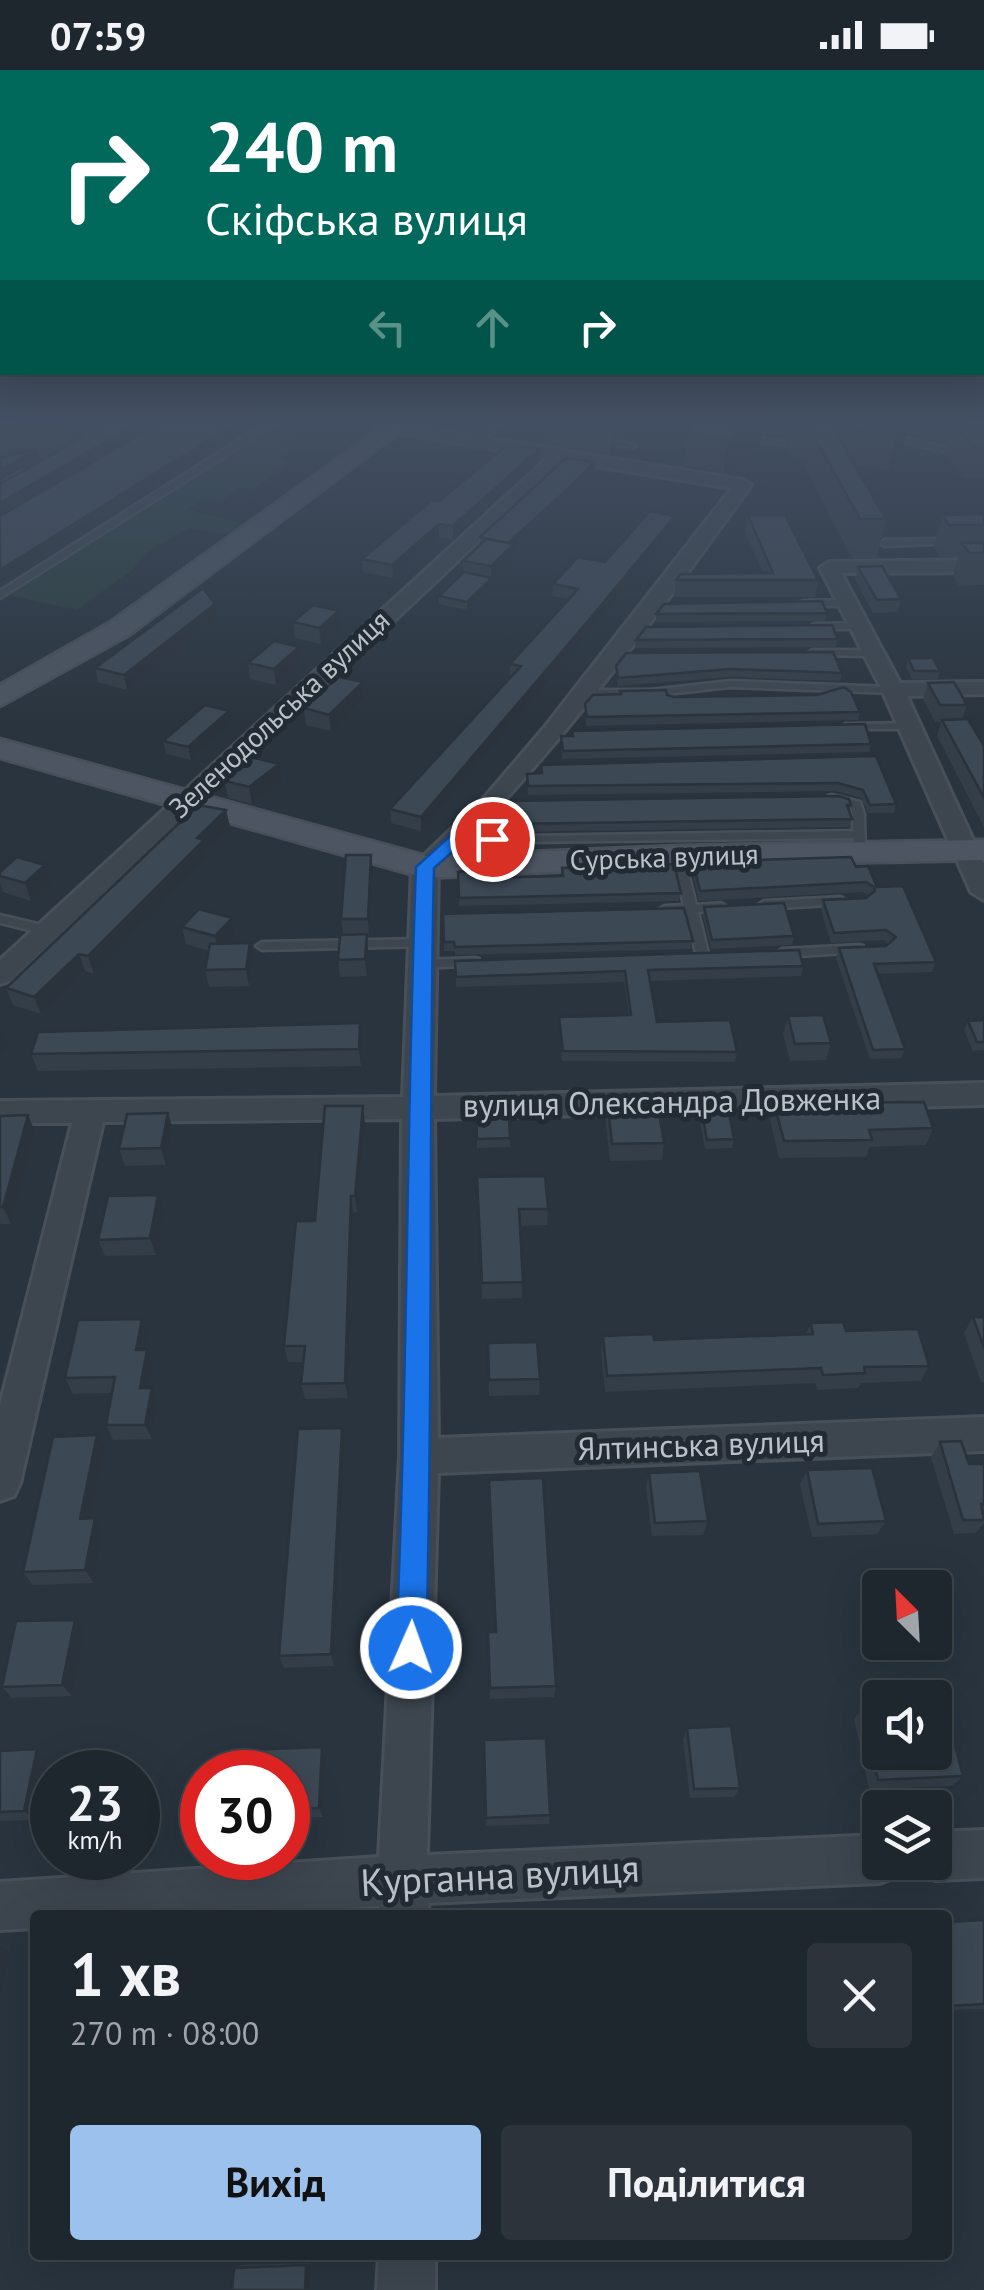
<!DOCTYPE html>
<html lang="uk">
<meta charset="utf-8">
<style>
:root{--surface:#1f272e;--page:#2c333a;--text:#f1f3f6;--muted:#a1a5aa;--line:#3c444a;--accent:#9cc1ec}
body{margin:0;font-family:"PT Sans",sans-serif;background:var(--page);color:var(--text);height:100vh;display:flex;flex-direction:column;font-size:38px;white-space:nowrap}
*{box-sizing:border-box;margin:0}
p{font-size:32px;color:var(--muted)}
.icon{flex:none;width:55px;height:55px;fill:none;stroke:currentColor;stroke-width:2;stroke-linecap:round;stroke-linejoin:round}
.map{position:relative;flex:1;overflow:hidden}
.sheet{position:absolute;left:30px;top:1840px;width:922px;height:350px;display:flex;flex-direction:column;background:var(--surface);border-radius:10px;box-shadow:0 10px 40px #0002,0 0 0 2px var(--line)}
.sheet>*{flex:none}
.banner{position:absolute;left:0px;top:0px;width:985px;height:305px;box-shadow:0 10px 40px #0002,0 0 0 2px var(--line);background:#00695c;color:#fff;overflow:hidden}
.needle{width:65px;rotate:336deg}
.buttons{position:absolute;left:862px;top:1500px;display:grid;gap:20px}
.buttons a{display:grid;place-items:center;width:90px;height:90px;border-radius:10px;background:var(--surface);box-shadow:0 10px 40px #0002,0 0 0 2px var(--line);font-size:50px}
.speed{position:absolute;left:30px;top:1680px;display:flex;gap:20px;font-size:50px;font-weight:700;text-align:center}
.speed>*{display:grid;place-content:center;width:130px;height:130px;border-radius:50%;background:var(--surface);box-shadow:0 10px 40px #0002,0 0 0 2px var(--line);line-height:1}
.speed small{font-size:25px;font-weight:400}
.speed .limit{border:15px solid #d22;background:#fff;color:#111}
.pin{position:absolute;display:grid;place-items:center;width:85px;height:85px;color:#fff;margin:-42px;border:5px solid #fff;border-radius:50%;box-shadow:0 2px 10px #0007}
.me{position:absolute;width:110px;margin:-55px;rotate:2deg;stroke-linejoin:round;filter:drop-shadow(0 0 8px #0008)}
.turn{display:flex;align-items:center;gap:35px;height:210px;padding:0 40px;font-size:45px}
.turn .icon{width:130px;height:130px;stroke-width:2.5}
.turn b{display:block;font-size:70px;line-height:85px}
.lanes{display:flex;align-items:center;height:95px;padding:0 40px;background:#0003;justify-content:center;gap:50px;direction:ltr}
.lanes .off{opacity:.35}
.round{display:grid;place-items:center;flex:none;width:105px;height:105px;border-radius:10px;background:var(--page)}
.summary{display:flex;align-items:center;justify-content:space-between;height:170px;padding:0 40px}
h1{font-size:60px;font-weight:700;line-height:75px}
.action{display:flex;gap:20px;margin-top:auto;padding:20px 40px}
.action a{flex:1;height:115px;border-radius:10px;background:var(--accent);color:#111;font-size:40px;font-weight:700;line-height:115px;text-align:center}
.action a+a{background:var(--page);color:var(--text)}
.status{display:flex;justify-content:space-between;align-items:center;height:70px;padding:0 50px;background:var(--surface);direction:ltr}
.status svg{height:28px;fill:currentColor}
.map>svg:first-child{display:block}
</style>
<div class="status"><b>07:59</b><svg viewBox="0 0 49 12"><path d="M0 12V9h3v3zM5 12V6h3v6zM10 12V3h3v9zM15 12V0h3v12zM26 1h20v11H26zM47 4h2v5h-2z"/></svg></div>
<div class="map">
<svg width="984" height="2220" viewBox="0 0 984 2220">
<rect width="100%" height="100%" fill="#29343e"/>
<g fill="#2b3f3f">
<polygon points="0,344 101,344 53,384 0,396"/>
<polygon points="266,360 293,364 283,373 297,377 280,389 291,392 253,419 240,417 222,431 204,429 187,440 243,453 227,464 189,458 147,482 132,500 77,540 8,525"/>
</g>
<g fill="none" stroke-linecap="round" stroke-linejoin="round">
<defs>
<g id="lane">
<polygon points="287,344 296,344 265,361 0,528 0,521 259,357"/>
<polygon points="340,344 351,344 398,358 394,360"/>
<polygon points="506,344 513,344 479,374 473,374 473,370"/>
<polygon points="888,364 984,386 984,390 885,368"/>
<polygon points="744,365 805,374 809,376 805,378 741,369"/>
<polygon points="597,368 632,374 636,376 632,378 594,372"/>
<polygon points="29,400 32,404 0,412 0,408"/>
<polygon points="984,468 984,472 884,476 880,473 884,470"/>
<polygon points="803,531 847,530 851,533 847,536 800,536 800,532"/>
<polygon points="815,554 859,553 864,556 859,559 812,559 812,555"/>
<polygon points="813,580 873,580 878,583 873,586 810,585 808,583"/>
<polygon points="730,611 893,617 898,620 893,623 730,617 650,626 581,626 576,623 581,620 650,620"/>
<polygon points="846,654 908,653 913,656 908,659 842,659 841,657"/>
<polygon points="832,725 860,732 864,744 865,783 857,783 853,768 456,773 450,770 456,767 853,761 853,744 850,735 828,730 828,726"/>
<polygon points="678,783 684,786 696,835 721,833 727,837 721,841 698,842 709,887 703,891 697,887 686,843 664,844 658,840 664,836 684,835 672,786"/>
<polygon points="841,827 847,831 845,834 764,839 758,835 764,831"/>
<polygon points="0,845 50,857 52,860 46,864 0,853"/>
<polygon points="424,869 428,870 428,876 262,880 256,876 262,872"/>
<polygon points="859,875 863,876 863,882 782,887 776,883 782,879"/>
<polygon points="475,888 479,889 479,895 424,898 418,894 424,890"/>
</g>
<g id="street">
<path d="M 394,353 L 743,410 L 751,415 C 655,549 556,684 438,799 L 434,1026 L 984,1013 L 984,1035 L 434,1049 L 438,1368 L 984,1347 L 984,1381 L 438,1403 L 427,1785 L 880,1765 L 880,1792 L 902,1792 L 897,1806 L 880,1813 L 428,1833 L 429,1845 L 379,1845 L 379,1836 L 236,1845 L 35,1845 L 35,1858 L 0,1860 L 0,1812 L 379,1787 L 400,1386 L 402,1049 L 103,1052 L 20,1413 L 14,1426 L 0,1431 L 0,1335 L 72,1053 L 0,1053 L 0,1031 L 403,1027 L 412,797 L 485,727 L 544,658 L 732,418 L 564,391 L 10,911 L 0,914 L 0,890 L 548,388 L 389,361 L 389,355 Z"/>
<polygon points="984,490 984,502 841,503 900,613 984,612 984,624 907,626 984,794 984,830 971,822 882,620 820,498 829,492"/>
<polygon points="984,1760 984,1808 935,1810 918,1803 914,1792 935,1792 935,1762"/>
<polygon points="379,2185 435,2185 435,2220 377,2220"/>
</g>
<g id="secondary">
<polygon points="400,344 424,344 129,565 0,636 0,615 109,553"/>
<polygon points="0,669 426,786 678,776 984,770 984,790 678,796 425,808 0,688"/>
</g>
</defs>
<use href="#lane" stroke="#474f58" stroke-width="5"/>
<use href="#street" stroke="#474f58" stroke-width="6"/>
<use href="#secondary" stroke="#474f58" stroke-width="5"/>
<use href="#lane" fill="#3d464f" fill-rule="evenodd"/>
<use href="#street" fill="#3d464f" fill-rule="evenodd"/>
<use href="#secondary" fill="#4c5561" fill-rule="evenodd"/>
</g>
<g fill="#343e48">
<polygon points="545,344 618,344 616,379 610,384 544,374"/>
<polygon points="704,344 984,344 984,408 963,408 945,384 948,374 906,363 904,374 888,401 855,396 886,449 877,488 852,488 799,387 789,386 785,379 787,367 762,363 760,375 736,387 723,403 684,395 687,363"/>
<polygon points="540,378 540,390 453,470 439,467 393,508 363,502 362,489 439,431"/>
<polygon points="595,392 595,400 560,434 514,475 514,487 492,508 492,515 467,540 439,534 439,526 463,503 463,491 480,475 480,467"/>
<polygon points="984,444 984,515 959,516 953,506 958,487 941,487 934,477 943,445"/>
<polygon points="748,445 818,510 815,527 674,527 676,510 763,503 745,462"/>
<polygon points="674,457 588,564 421,761 391,753 390,739 512,607 510,607 510,594 568,529 552,526 553,514 605,492"/>
<polygon points="858,497 901,529 898,542 873,543 855,509"/>
<polygon points="215,534 217,548 127,620 98,612 95,598"/>
<polygon points="339,541 340,557 321,574 295,568 293,552"/>
<polygon points="827,543 825,551 656,552 656,544"/>
<polygon points="838,569 836,577 635,578 636,570"/>
<polygon points="299,577 301,593 276,615 250,609 248,593"/>
<polygon points="908,588 940,601 938,609 912,609 906,597"/>
<polygon points="616,596 842,603 840,611 730,607 617,616"/>
<polygon points="363,612 364,629 331,661 306,655 304,638"/>
<polygon points="928,613 967,635 962,649 984,676 984,757 937,666 941,652 935,652 923,629"/>
<polygon points="667,625 674,627 860,642 858,650 586,656 585,634"/>
<polygon points="231,654 191,690 166,684 163,671"/>
<polygon points="572,661 871,674 869,682 562,689 561,666 572,666"/>
<polygon points="876,686 896,734 894,743 868,743 861,728 836,721 528,725 527,704 541,703 541,695"/>
<polygon points="225,711 281,711 252,734 228,728"/>
<polygon points="503,731 851,735 849,742 852,749 849,757 504,762"/>
<polygon points="226,740 230,757 206,780 208,787 94,904 85,901 41,944 13,935 6,918"/>
<polygon points="693,792 856,797 877,817 936,892 932,902 878,904 905,979 901,988 870,989 836,888 839,878 886,876 888,874 883,870 831,873 821,840 823,830 866,828 869,826 863,822 699,831 692,801"/>
<polygon points="562,798 681,823 679,831 459,836 458,802 479,808 561,806"/>
<polygon points="0,802 51,813 31,831 3,822 0,813"/>
<polygon points="373,802 369,866 367,866 368,881 367,906 340,907 338,890 343,864 341,849"/>
<polygon points="704,837 794,866 792,875 711,879 703,846"/>
<polygon points="443,844 693,871 691,879 455,885 455,881 444,881"/>
<polygon points="232,848 235,866 228,873 253,890 249,916 209,917 205,900 209,881 186,874 182,857"/>
<polygon points="455,891 803,896 801,906 650,911 657,952 737,982 735,992 562,991 559,947 629,945 624,912 456,917"/>
<polygon points="788,946 831,973 826,990 790,991 783,964"/>
<polygon points="984,950 984,980 973,981 964,960 968,951"/>
<polygon points="360,953 362,970 361,996 38,1001 31,984"/>
<polygon points="774,1033 933,1058 926,1075 870,1077 866,1087 779,1088 770,1050"/>
<polygon points="608,1037 664,1073 662,1090 610,1091 606,1054"/>
<polygon points="168,1043 173,1060 166,1095 125,1096 119,1079"/>
<polygon points="702,1043 734,1069 732,1078 705,1079 700,1052"/>
<polygon points="28,1045 35,1062 11,1154 0,1154 0,1046"/>
<polygon points="509,1045 510,1077 477,1078 476,1046"/>
<polygon points="365,1053 357,1142 353,1143 348,1328 305,1329 301,1314 303,1292 288,1292 284,1276 315,1151"/>
<polygon points="477,1107 548,1139 547,1155 520,1156 522,1228 482,1229"/>
<polygon points="164,1141 156,1185 105,1186 98,1170"/>
<polygon points="973,1247 984,1247 984,1312 981,1312 964,1263"/>
<polygon points="811,1253 846,1261 929,1296 921,1311 861,1313 858,1318 817,1320 815,1313 605,1322 601,1281 603,1266 654,1270 806,1264"/>
<polygon points="148,1265 145,1280 153,1296 149,1318 152,1318 158,1333 152,1369 113,1370 106,1355 112,1323 73,1324 65,1308"/>
<polygon points="488,1273 540,1309 539,1325 489,1326"/>
<polygon points="342,1358 345,1373 334,1596 284,1598 279,1586"/>
<polygon points="940,1372 969,1394 984,1394 984,1453 976,1463 954,1464 931,1387"/>
<polygon points="105,1380 91,1448 95,1448 103,1462 94,1513 33,1515 23,1502"/>
<polygon points="807,1400 886,1451 877,1464 812,1467 800,1415"/>
<polygon points="649,1403 708,1451 703,1465 652,1466 646,1417"/>
<polygon points="84,1562 72,1626 12,1628 2,1617"/>
<polygon points="488,1562 495,1562 556,1616 554,1627 490,1629"/>
<polygon points="941,1623 963,1706 952,1716 869,1719 854,1649 863,1638 880,1637 880,1682 935,1682 935,1628 893,1628 896,1624"/>
<polygon points="687,1658 740,1718 734,1727 690,1728 683,1669"/>
<polygon points="484,1670 550,1745 549,1754 486,1756"/>
<polygon points="322,1677 326,1687 323,1747 288,1748 288,1702"/>
<polygon points="37,1679 47,1689 35,1750 0,1751 0,1681"/>
<polygon points="984,1850 984,1939 948,1940 948,1852"/>
<polygon points="311,2193 310,2220 232,2220 234,2198 241,2195"/>
</g>
<g fill="#2a323b">
<polygon points="103,344 120,344 67,373 65,364"/>
<polygon points="153,344 169,344 0,444 0,433"/>
<polygon points="250,344 265,344 0,512 0,500"/>
<polygon points="617,344 616,379 610,384 613,348"/>
<polygon points="765,344 760,375 736,387 723,403 727,371 740,355"/>
<polygon points="877,344 894,344 885,346 881,363 873,362"/>
<polygon points="909,344 911,344 904,374 888,401 896,365"/>
<polygon points="540,378 540,390 453,470 453,456"/>
<polygon points="38,379 40,388 0,411 0,400"/>
<polygon points="595,392 595,400 560,434 514,475 514,487 492,508 492,515 467,540 467,532 491,508 491,496 508,473"/>
<polygon points="675,446 674,457 588,564 421,761 421,747"/>
<polygon points="439,454 439,467 393,508 392,495"/>
<polygon points="215,534 217,548 127,620 124,605"/>
<polygon points="339,541 340,557 321,574 319,558"/>
<polygon points="299,577 301,593 276,615 274,599"/>
<polygon points="363,612 364,629 331,661 329,645"/>
<polygon points="229,641 231,654 191,690 188,677"/>
<polygon points="279,694 281,711 252,734 249,717"/>
<polygon points="226,740 230,757 206,780 208,787 94,904 88,886 197,768"/>
<polygon points="371,785 373,802 369,866 368,849"/>
<polygon points="45,795 51,813 31,831 25,813"/>
<polygon points="232,848 235,866 219,884 215,866"/>
<polygon points="367,864 368,881 367,906 365,889"/>
<polygon points="250,873 253,890 249,916 246,899"/>
<polygon points="79,884 85,901 41,944 34,927"/>
<polygon points="360,953 362,970 361,996 359,979"/>
<polygon points="0,960 8,977 0,985"/>
<polygon points="363,1036 365,1053 357,1142 355,1126"/>
<polygon points="168,1043 173,1060 166,1095 161,1078"/>
<polygon points="28,1045 35,1062 11,1154 3,1137"/>
<polygon points="158,1125 164,1141 156,1185 150,1168"/>
<polygon points="351,1126 353,1143 348,1328 345,1313"/>
<polygon points="142,1249 148,1265 142,1296 136,1280"/>
<polygon points="147,1280 153,1296 146,1334 140,1318"/>
<polygon points="152,1318 158,1333 152,1369 145,1355"/>
<polygon points="342,1358 345,1373 334,1596 331,1584"/>
<polygon points="97,1365 105,1380 88,1462 80,1449"/>
<polygon points="95,1448 103,1462 94,1513 85,1500"/>
<polygon points="75,1550 84,1562 72,1626 62,1615"/>
<polygon points="322,1677 326,1687 323,1747 319,1738"/>
<polygon points="37,1679 47,1689 35,1750 24,1741"/>
<polygon points="0,1877 9,1882 0,1927"/>
<polygon points="311,2193 310,2220 305,2220 306,2195"/>
</g>
<g fill="#3c4854" stroke="#2a323b" stroke-width="2.5">
<polygon points="91,344 103,344 65,364"/>
<polygon points="124,344 153,344 0,433 0,414"/>
<polygon points="176,344 250,344 0,500 0,446"/>
<polygon points="587,344 617,344 613,348"/>
<polygon points="704,344 764,344 740,355 727,371 687,363"/>
<polygon points="791,344 896,359 902,349 885,346 888,344 909,344 896,365 831,355 886,449 860,449 806,352 795,350"/>
<polygon points="964,344 984,344 984,349"/>
<polygon points="954,352 984,360 984,376 972,376"/>
<polygon points="506,376 540,378 453,456 439,454 392,495 362,489 432,430 439,431"/>
<polygon points="38,379 0,400 0,388"/>
<polygon points="566,388 595,392 560,426 508,473 480,467"/>
<polygon points="650,441 675,446 588,551 421,747 390,739 521,596 510,594 578,519 553,514 578,487 605,492"/>
<polygon points="984,444 984,455 949,455 943,445"/>
<polygon points="748,445 785,445 818,510 676,510 681,504 773,503"/>
<polygon points="486,469 514,474 491,496 463,491"/>
<polygon points="962,473 984,473 984,483 969,483"/>
<polygon points="882,496 901,529 877,530 858,497"/>
<polygon points="464,502 492,508 467,532 439,526"/>
<polygon points="203,518 215,534 124,605 95,598"/>
<polygon points="822,531 827,543 656,544 664,534"/>
<polygon points="313,535 339,541 319,558 293,552"/>
<polygon points="832,555 838,569 636,570 646,557"/>
<polygon points="274,571 299,577 274,599 248,593"/>
<polygon points="833,582 842,603 731,599 618,608 616,596 626,583"/>
<polygon points="908,588 933,588 940,601 914,601"/>
<polygon points="338,607 363,612 329,645 304,638"/>
<polygon points="954,612 967,635 940,635 928,613"/>
<polygon points="844,617 851,622 860,642 587,647 585,634 593,625 621,624 620,621 666,620 667,625 674,627 817,625"/>
<polygon points="205,635 229,641 188,677 163,671"/>
<polygon points="968,649 984,676 984,728 942,650"/>
<polygon points="865,654 871,674 563,681 561,666 573,666 572,661"/>
<polygon points="876,686 896,734 870,735 863,720 838,713 528,716 527,704 542,703 541,695"/>
<polygon points="251,687 279,694 249,717 225,711"/>
<polygon points="838,726 849,729 851,735 847,735 852,749 504,754 503,731"/>
<polygon points="198,735 226,740 197,768 204,770 88,886 79,884 34,927 6,918"/>
<polygon points="346,785 371,785 368,849 341,849"/>
<polygon points="17,787 45,795 25,813 0,806 0,802"/>
<polygon points="851,787 856,797 868,796 877,817 903,816 936,892 874,894 905,979 873,980 839,878 886,876 896,867 886,860 834,863 823,830 866,828 875,821 874,817 866,812 700,821 693,792"/>
<polygon points="674,794 681,823 459,828 458,802 479,800 479,808 563,806 562,798"/>
<polygon points="784,833 794,866 712,870 704,837"/>
<polygon points="684,838 693,871 455,877 454,872 444,872 443,844"/>
<polygon points="199,839 232,848 215,866 182,857"/>
<polygon points="367,864 365,889 338,890 340,865"/>
<polygon points="250,873 246,899 205,900 210,874"/>
<polygon points="799,880 803,896 648,900 657,952 730,950 737,982 563,981 559,947 631,945 625,901 456,907 455,891"/>
<polygon points="823,945 831,973 795,974 788,946"/>
<polygon points="984,950 984,972 977,972 968,951"/>
<polygon points="360,953 359,979 31,984 38,962"/>
<polygon points="924,1032 933,1058 869,1060 872,1070 784,1071 774,1033"/>
<polygon points="325,1036 363,1036 355,1126 351,1126 345,1313 301,1314 305,1276 284,1276 296,1151 315,1151"/>
<polygon points="658,1036 664,1073 612,1074 608,1037"/>
<polygon points="168,1043 161,1078 119,1079 127,1044"/>
<polygon points="702,1043 729,1043 734,1069 707,1070"/>
<polygon points="28,1045 3,1137 0,1137 0,1046"/>
<polygon points="509,1045 510,1068 477,1069 476,1046"/>
<polygon points="545,1106 548,1139 519,1139 523,1212 482,1213 477,1107"/>
<polygon points="158,1125 150,1168 98,1170 108,1126"/>
<polygon points="973,1247 984,1247 984,1278"/>
<polygon points="142,1249 136,1280 147,1280 140,1318 152,1318 145,1355 106,1355 115,1307 65,1308 78,1250"/>
<polygon points="843,1252 846,1261 918,1259 929,1296 864,1297 865,1303 823,1305 821,1298 607,1306 603,1266 653,1264 654,1270 813,1264 811,1253"/>
<polygon points="537,1272 540,1309 489,1310 488,1273"/>
<polygon points="342,1358 331,1584 279,1586 298,1359"/>
<polygon points="97,1365 80,1449 95,1448 85,1500 23,1502 53,1367"/>
<polygon points="961,1371 969,1394 984,1394 984,1434 981,1434 984,1450 963,1450 940,1372"/>
<polygon points="872,1398 886,1451 818,1454 807,1400"/>
<polygon points="700,1401 708,1451 655,1453 649,1403"/>
<polygon points="543,1408 556,1616 490,1618 488,1562 496,1562 489,1410"/>
<polygon points="75,1550 62,1615 2,1617 16,1551"/>
<polygon points="941,1623 963,1706 878,1710 863,1638 880,1637 880,1682 935,1682 935,1628 896,1628 896,1624"/>
<polygon points="731,1656 740,1718 694,1719 687,1658"/>
<polygon points="546,1668 550,1745 486,1748 484,1670"/>
<polygon points="322,1677 319,1738 288,1739 288,1702 242,1702 245,1680"/>
<polygon points="37,1679 24,1741 0,1742 0,1681"/>
<polygon points="984,1850 984,1934 948,1936 948,1852"/>
<polygon points="306,2195 305,2220 232,2220 234,2198"/>
</g>
<linearGradient id="sky" x2="0" y2="1"><stop stop-color="#171d22"/><stop offset="0.53" stop-color="#435063"/><stop offset="1" stop-color="#435063" stop-opacity="0"/></linearGradient>
<rect width="984" height="655" fill="url(#sky)"/>
<path fill="#1a73e8" stroke="#114b97" stroke-width="2.5" d="M 492,764 L 501,769 L 499,773 L 460,775 L 434,798 C 428,1058 434,1318 426,1578 L 422,1589 L 411,1594 L 401,1589 L 396,1578 C 408,1318 406,1057 416,797 L 450,766 Z"/>
<g text-anchor="middle" stroke-width="10" stroke-linejoin="round" paint-order="stroke">
<g font-size="28" fill="#bac1c9" stroke="#222b34">
<text transform="translate(279 644) rotate(-43)" y="10">Зеленодольська вулиця</text>
<text transform="translate(664 787) rotate(-2)" y="10">Сурська вулиця</text>
</g>
<g font-size="32" fill="#bac1c9" stroke="#222b34">
<text transform="translate(672 1032) rotate(-1)" y="11">вулиця Олександра Довженка</text>
<text transform="translate(701 1375) rotate(-2)" y="11">Ялтинська вулиця</text>
</g>
<g font-size="38" fill="#bac1c9" stroke="#222b34">
<text transform="translate(500 1806) rotate(-3)" y="13">Курганна вулиця</text>
</g>
</g>
</svg>
<div class="buttons">
<a><svg class="needle" viewBox="-14 -14 28 28"><path d="M0-13l5 13h-10z" fill="#e53935"/><path d="M0 13l5-13h-10z" fill="#a1a5aa"/></svg></a>
<a><svg class="icon" aria-label="sound" viewBox="0 0 24 24"><path d="M4 9h4l5-4v14l-5-4H4zM17 9q2 3 0 6"/></svg></a>
<a><svg class="icon" aria-label="layers" viewBox="0 0 24 24"><path d="M12 4l9 5-9 5-9-5zM3 14l9 5 9-5"/></svg></a>
</div>
<div class="speed"><div>23<small>km/h</small></div><div class="limit">30</div></div>
<div class="pin" style="left:492px;top:769px;background:#d93025"><svg class="icon" aria-label="arrive" viewBox="0 0 24 24"><path d="M6 21V4h12l-3 4 3 4H6"/></svg></div>
<svg class="me" style="left:411px;top:1578px" viewBox="-20 -20 40 40"><circle r="17" fill="#1a73e8" stroke="#fff" stroke-width="3"/><path d="M0-11L8 9 0 5-8 9z" fill="#fff"/></svg>
<div class="banner">
<div class="turn"><svg class="icon" aria-label="right" viewBox="0 0 24 24"><path d="M7 20v-9h11M14 6l5 5-5 5"/></svg><div><b>240 m</b>Скіфська вулиця</div></div>
<div class="lanes"><svg class="icon off" aria-label="left" viewBox="0 0 24 24"><path d="M17 20v-9H6M10 6l-5 5 5 5"/></svg><svg class="icon off" aria-label="ahead" viewBox="0 0 24 24"><path d="M12 20V5M6 11l6-6 6 6"/></svg><svg class="icon" aria-label="right" viewBox="0 0 24 24"><path d="M7 20v-9h11M14 6l5 5-5 5"/></svg></div>
</div>
<section class="sheet">
<div class="summary"><div><h1>1 хв</h1><p>270 m · 08:00</p></div><a class="round"><svg class="icon" aria-label="close" viewBox="0 0 24 24"><path d="M6 6l12 12M18 6L6 18"/></svg></a></div>
<div class="action"><a>Вихід</a><a>Поділитися</a></div>
</section>
</div>
